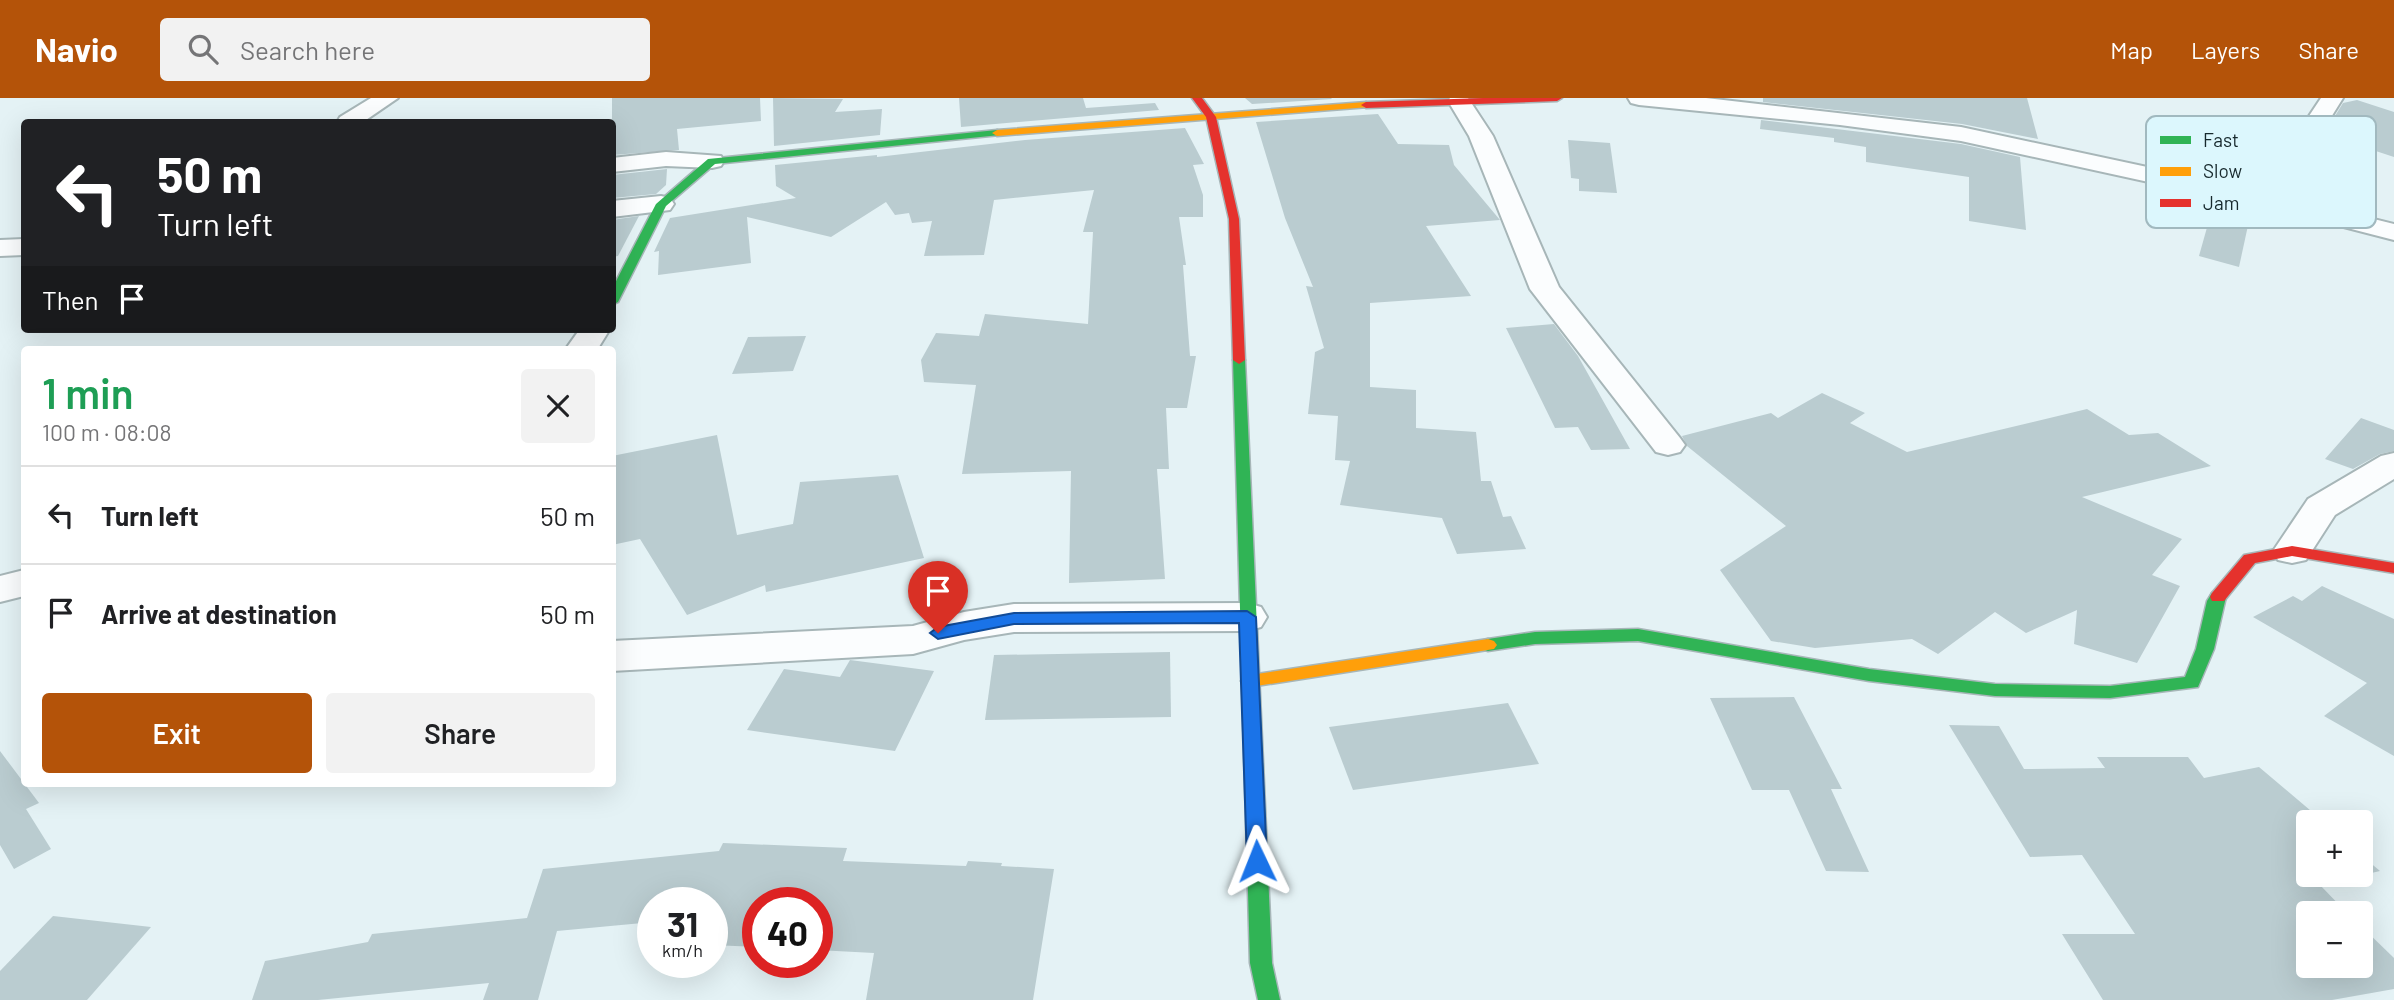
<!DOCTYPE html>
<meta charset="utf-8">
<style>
:root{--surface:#fff;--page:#f2f2f2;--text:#202124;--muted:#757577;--line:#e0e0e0;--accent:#b45309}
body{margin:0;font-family:Barlow,sans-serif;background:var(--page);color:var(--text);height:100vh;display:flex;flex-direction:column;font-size:26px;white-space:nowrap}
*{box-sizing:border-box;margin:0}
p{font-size:23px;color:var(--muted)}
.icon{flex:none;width:38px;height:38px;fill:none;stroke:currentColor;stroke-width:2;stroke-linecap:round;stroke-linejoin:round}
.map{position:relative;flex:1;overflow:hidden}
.sheet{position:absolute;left:21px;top:248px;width:595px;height:441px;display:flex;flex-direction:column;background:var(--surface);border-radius:7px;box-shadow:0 7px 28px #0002}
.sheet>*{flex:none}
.guide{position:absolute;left:21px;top:21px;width:595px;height:214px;border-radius:7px;box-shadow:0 7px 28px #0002;background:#202124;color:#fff;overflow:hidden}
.buttons{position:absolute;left:2296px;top:712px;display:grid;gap:14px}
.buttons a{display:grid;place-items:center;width:77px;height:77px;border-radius:7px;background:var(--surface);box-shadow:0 7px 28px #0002;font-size:35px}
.speed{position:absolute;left:637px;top:789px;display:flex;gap:14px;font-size:35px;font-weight:700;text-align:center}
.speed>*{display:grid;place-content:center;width:91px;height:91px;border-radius:50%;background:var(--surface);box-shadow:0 7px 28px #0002;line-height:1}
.speed small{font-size:18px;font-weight:400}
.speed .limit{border:10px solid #d22;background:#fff;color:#111}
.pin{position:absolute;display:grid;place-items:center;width:60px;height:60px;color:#fff;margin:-72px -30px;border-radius:50% 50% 50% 0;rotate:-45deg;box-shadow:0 0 7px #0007}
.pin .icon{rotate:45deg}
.me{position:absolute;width:77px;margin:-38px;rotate:358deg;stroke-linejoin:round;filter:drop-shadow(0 0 5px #0008)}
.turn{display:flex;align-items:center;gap:24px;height:147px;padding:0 21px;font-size:32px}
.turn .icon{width:91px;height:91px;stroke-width:2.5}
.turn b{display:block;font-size:49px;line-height:60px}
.then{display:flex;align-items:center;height:66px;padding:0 21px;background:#0003;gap:14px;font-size:26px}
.round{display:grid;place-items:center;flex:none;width:74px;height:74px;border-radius:7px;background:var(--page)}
.head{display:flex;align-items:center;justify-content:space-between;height:119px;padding:0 21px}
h1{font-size:42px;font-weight:600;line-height:52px;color:#1e9e55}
.cta{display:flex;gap:14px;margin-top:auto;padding:14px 21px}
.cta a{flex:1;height:80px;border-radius:7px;background:var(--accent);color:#fff;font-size:28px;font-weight:600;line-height:80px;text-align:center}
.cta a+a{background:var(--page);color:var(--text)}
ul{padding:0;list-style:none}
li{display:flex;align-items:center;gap:21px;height:98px;padding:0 21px;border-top:2px solid var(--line)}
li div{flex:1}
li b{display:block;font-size:26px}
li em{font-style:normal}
header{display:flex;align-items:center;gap:42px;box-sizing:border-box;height:98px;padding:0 35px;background:var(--accent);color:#fff}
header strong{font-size:33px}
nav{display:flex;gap:38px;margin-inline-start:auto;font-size:24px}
.search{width:490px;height:63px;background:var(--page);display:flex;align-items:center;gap:18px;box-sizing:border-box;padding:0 24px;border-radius:7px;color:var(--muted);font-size:26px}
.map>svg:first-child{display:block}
</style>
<header>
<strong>Navio</strong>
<div class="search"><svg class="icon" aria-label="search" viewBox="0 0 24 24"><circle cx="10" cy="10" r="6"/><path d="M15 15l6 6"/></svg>Search here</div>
<nav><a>Map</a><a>Layers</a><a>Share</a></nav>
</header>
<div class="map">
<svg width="2394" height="902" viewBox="0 0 2394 902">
<rect width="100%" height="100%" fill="#e4f2f5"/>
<g fill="#baccd0">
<polygon points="612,0 760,0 761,23 677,31 679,52 612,57"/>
<polygon points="773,0 843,1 835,14 882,11 880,37 774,48"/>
<polygon points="959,0 1083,0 1086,10 1155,5 1159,12 961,29"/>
<polygon points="1245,0 1331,0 1332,1 1252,6"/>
<polygon points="1763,0 2027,0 2038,41 1962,26 1763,4"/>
<polygon points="2357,2 2394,14 2394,59 2324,36 2343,5"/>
<polygon points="1378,16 1398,46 1449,47 1454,67 1500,122 1426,128 1471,198 1370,205 1370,289 1416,292 1416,330 1476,334 1481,383 1491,383 1503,419 1511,418 1526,451 1457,456 1442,420 1340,407 1350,363 1335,362 1338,318 1308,316 1315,254 1324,250 1306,188 1313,189 1285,120 1256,24"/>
<polygon points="1761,22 1961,46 2020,59 2026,132 1969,123 1969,79 1866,64 1866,49 1834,44 1834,40 1760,31"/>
<polygon points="1185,30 1204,66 1193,67 1203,97 1203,119 1179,119 1186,167 1183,167 1190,258 1196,258 1187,310 1166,310 1169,371 1157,371 1165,481 1069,485 1071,373 962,376 976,287 924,284 921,262 936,235 979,238 985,216 1088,226 1093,134 1083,134 1094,92 994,102 984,157 924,158 932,123 912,125 909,115 895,117 886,104 831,139 747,119 751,165 658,177 659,153 654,154 670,120 796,100 776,88 775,67 877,57 877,59 1025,42"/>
<polygon points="1568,42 1610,45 1617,95 1579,93 1579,81 1571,80"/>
<polygon points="667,71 666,87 656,96 612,100 612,77"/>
<polygon points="2215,101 2252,109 2239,169 2199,158"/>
<polygon points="639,118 618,158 612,159 612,122"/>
<polygon points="1554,226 1578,258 1630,351 1591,352 1578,329 1555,330 1506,230"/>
<polygon points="806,238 793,273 732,276 748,239"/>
<polygon points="1822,295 1865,315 1850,325 1907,354 2087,311 2129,337 2158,335 2211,368 2082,399 2182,441 2152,477 2180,488 2137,565 2074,546 2077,512 2026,535 1995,514 1938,556 1912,541 1815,550 1771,543 1720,472 1786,428 1687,348 1682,338 1771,315 1778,320"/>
<polygon points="2361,320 2394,332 2394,353 2380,356 2353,371 2325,361"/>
<polygon points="717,337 737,437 793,426 800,384 898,377 924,460 766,494 765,487 687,517 640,441 612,447 612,358"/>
<polygon points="2322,488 2394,521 2394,658 2324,618 2367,585 2253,519 2293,498 2302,503"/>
<polygon points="1170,554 1171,619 985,622 994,557"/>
<polygon points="850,562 934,573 895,653 747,632 784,571 840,579"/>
<polygon points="1794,599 1842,691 1831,691 1869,774 1826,773 1789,692 1752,692 1710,600"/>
<polygon points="1508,605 1539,666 1353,692 1329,629"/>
<polygon points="1949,627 1999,628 2024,671 2105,670 2097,659 2188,659 2204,680 2259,669 2324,724 2308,724 2308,777 2361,777 2361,757 2380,773 2320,787 2348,816 2308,816 2308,868 2361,868 2361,828 2394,860 2394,891 2332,902 2103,902 2062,836 2135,836 2082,757 2030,759"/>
<polygon points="0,653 39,705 26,711 51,751 14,771 0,747"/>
<polygon points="723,745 847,750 843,763 966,768 968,763 1002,765 1001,768 1054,771 1033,902 866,902 874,855 817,852 817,805 758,805 758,849 712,847 712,805 653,805 653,824 557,833 538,902 483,902 489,885 318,902 252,902 265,863 368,844 372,836 527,820 543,771 719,753"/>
<polygon points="53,818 151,829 87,902 0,902 0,873"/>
</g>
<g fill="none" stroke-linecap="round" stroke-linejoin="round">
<defs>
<g id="street">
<polygon points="371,0 398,0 363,24 337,24 340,19"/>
<polygon points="1450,0 1468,0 1470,3 1493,38 1559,189 1680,340 1685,347 1680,354 1668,357 1656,354 1530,191 1469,38 1448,3"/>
<polygon points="1628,0 1706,0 1961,29 2273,96 2291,45 2321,0 2343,0 2315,45 2297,102 2394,126 2394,142 2281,113 1961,43 1840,27 1639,7 1631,5"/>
<polygon points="666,54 721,58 724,63 721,68 712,70 666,68 612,74 612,60"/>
<polygon points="661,98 670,100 674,106 670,112 612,119 612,103"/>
<polygon points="24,141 24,157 0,158 0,142"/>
<polygon points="580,231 610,231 597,252 565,252"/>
<polygon points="2394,355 2394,381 2335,417 2306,462 2292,465 2278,462 2273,453 2308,401 2381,358"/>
<polygon points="24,472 24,498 0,504 0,478"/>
<polygon points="1247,505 1261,509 1267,519 1261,529 1247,533 1014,534 964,542 913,556 612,573 612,543 913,528 964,514 1014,506"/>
</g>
<g id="fast">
<polygon points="997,32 1000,33 1000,37 715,66 666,108 618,204 612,207 612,191 656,106 708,61"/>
<polygon points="1239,258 1245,262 1272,865 1280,902 1258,902 1250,865 1233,262"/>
<polygon points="2218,494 2226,499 2214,551 2198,589 2110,600 1995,598 1869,583 1638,543 1535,546 1488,553 1482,551 1479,547 1482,543 1488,541 1535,534 1638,531 1869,571 1995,586 2110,588 2185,579 2196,551 2207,503 2212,495"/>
</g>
<g id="slow">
<polygon points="1366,4 1371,7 1369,9 997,38 992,35 997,32"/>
<polygon points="1488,541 1494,543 1497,547 1494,551 1250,589 1244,587 1241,583 1244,579 1250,577"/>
</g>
<g id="jam">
<polygon points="1192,0 1202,0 1216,19 1239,121 1245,262 1239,266 1233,262 1229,121 1206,19"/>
<polygon points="1483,0 1562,0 1557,3 1366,10 1361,7 1366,4"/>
<polygon points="2292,448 2394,465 2394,475 2292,458 2255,465 2224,503 2212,503 2210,499 2212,495 2244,457"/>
</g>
</defs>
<use href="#street" stroke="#a7b6b8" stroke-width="4"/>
<use href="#fast" stroke="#a7b6b8" stroke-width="3"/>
<use href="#slow" stroke="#a7b6b8" stroke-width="3"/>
<use href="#jam" stroke="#a7b6b8" stroke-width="3"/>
<use href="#street" fill="#fbfdfe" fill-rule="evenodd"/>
<use href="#fast" fill="#30b455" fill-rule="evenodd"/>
<use href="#slow" fill="#ff9f0a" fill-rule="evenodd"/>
<use href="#jam" fill="#e5322d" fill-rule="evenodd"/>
</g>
<polygon fill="#1a73e8" stroke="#114b97" stroke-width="2" points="1247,513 1256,519 1267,763 1264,769 1257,771 1250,769 1247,763 1239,525 1014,526 938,541 930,535 938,529 1014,515"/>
<rect x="2146" y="18" width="230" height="112" rx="10" fill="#dcf7fd" stroke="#a1b9bf" stroke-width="2"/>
<rect x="2160" y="38" width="31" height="8" fill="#30b455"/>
<rect x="2160" y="69" width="31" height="9" fill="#ff9f0a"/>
<rect x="2160" y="101" width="31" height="8" fill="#e5322d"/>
<g font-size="19" fill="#17292d">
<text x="2203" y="49">Fast</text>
<text x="2203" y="80">Slow</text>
<text x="2203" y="112">Jam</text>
</g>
</svg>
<div class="buttons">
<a>+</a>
<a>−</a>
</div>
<div class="speed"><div>31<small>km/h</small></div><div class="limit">40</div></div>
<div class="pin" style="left:938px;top:535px;background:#d93025"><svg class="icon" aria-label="arrive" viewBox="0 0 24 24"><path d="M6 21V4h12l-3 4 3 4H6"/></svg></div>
<svg class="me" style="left:1257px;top:763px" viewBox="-20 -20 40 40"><path d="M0-17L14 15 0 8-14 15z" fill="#1a73e8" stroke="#fff" stroke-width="4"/></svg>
<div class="guide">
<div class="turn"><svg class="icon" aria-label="left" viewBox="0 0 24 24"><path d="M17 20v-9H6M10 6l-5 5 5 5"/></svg><div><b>50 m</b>Turn left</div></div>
<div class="then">Then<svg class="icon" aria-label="arrive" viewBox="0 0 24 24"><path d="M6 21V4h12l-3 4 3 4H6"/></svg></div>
</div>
<section class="sheet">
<div class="head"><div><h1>1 min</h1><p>100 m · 08:08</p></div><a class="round"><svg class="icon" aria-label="close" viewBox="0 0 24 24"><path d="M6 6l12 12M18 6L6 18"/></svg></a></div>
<ul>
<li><svg class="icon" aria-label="left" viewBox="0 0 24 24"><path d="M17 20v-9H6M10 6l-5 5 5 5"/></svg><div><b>Turn left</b></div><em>50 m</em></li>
<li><svg class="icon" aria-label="arrive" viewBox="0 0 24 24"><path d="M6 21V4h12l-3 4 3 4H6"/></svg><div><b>Arrive at destination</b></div><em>50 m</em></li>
</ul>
<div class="cta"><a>Exit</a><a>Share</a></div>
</section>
</div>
